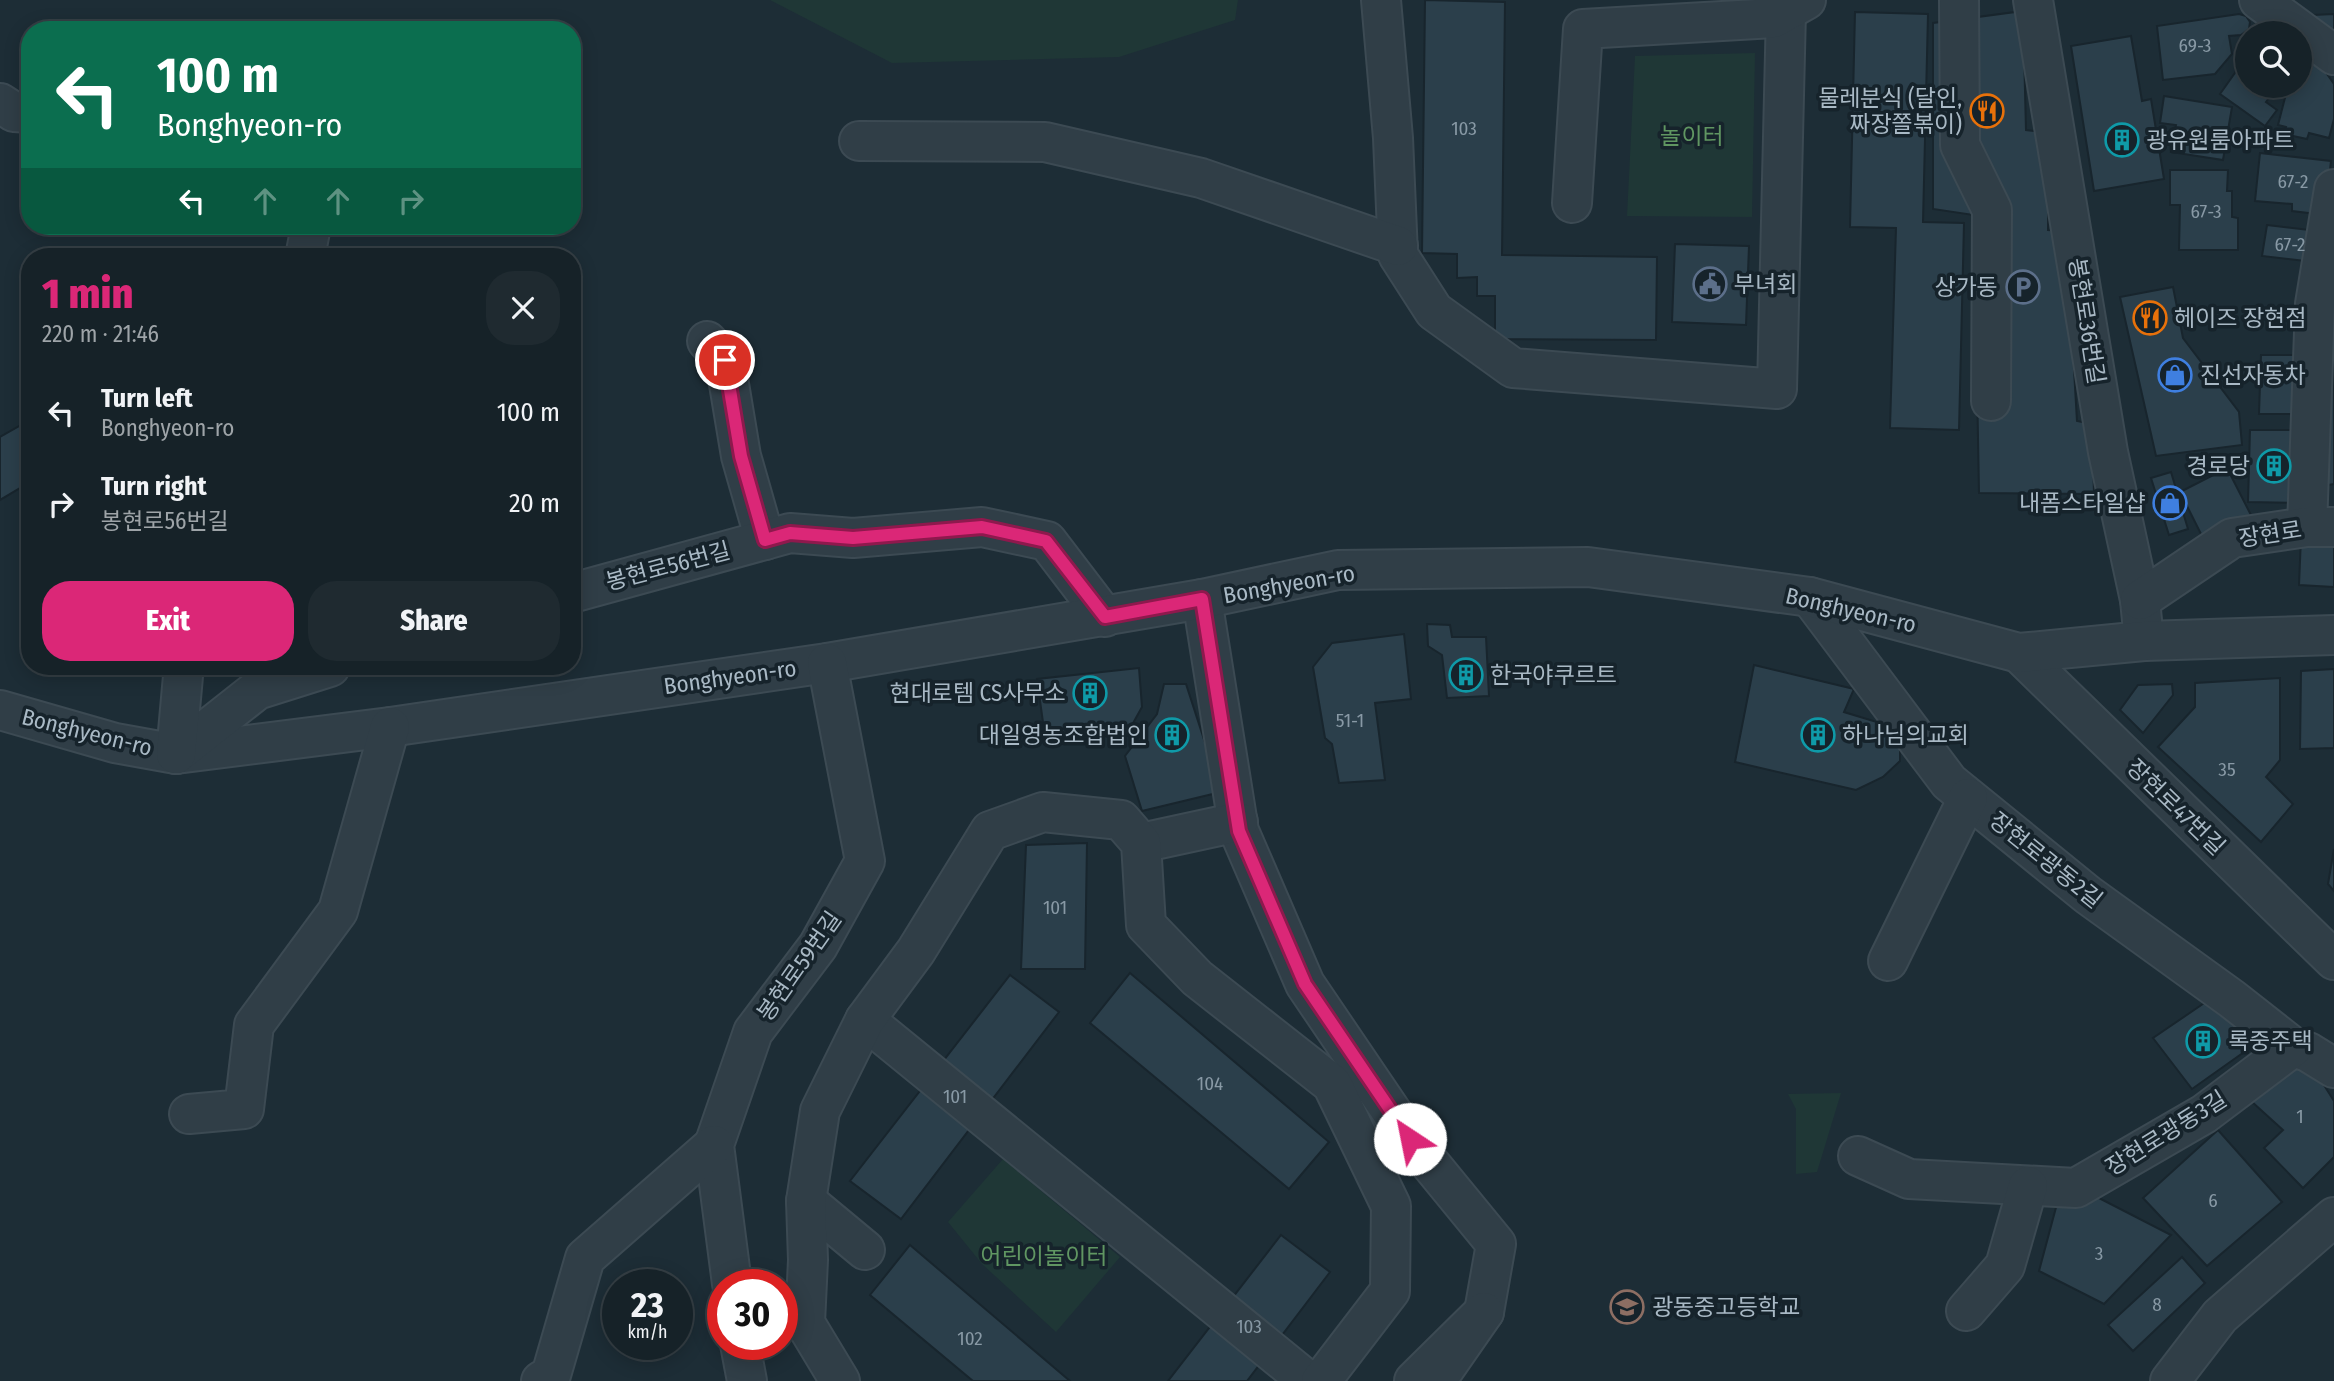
<!DOCTYPE html>
<meta charset="utf-8">
<style>
:root{--surface:#162228;--page:#1f2a30;--text:#f1f3f6;--muted:#9ea4a8;--line:#353f45;--accent:#db2777}
body{margin:0;font-family:"Fira Sans Condensed","Noto Sans KR",sans-serif;background:var(--page);color:var(--text);height:100vh;display:flex;flex-direction:column;font-size:26px;white-space:nowrap}
*{box-sizing:border-box;margin:0}
p{font-size:23px;color:var(--muted)}
.icon{flex:none;width:38px;height:38px;fill:none;stroke:currentColor;stroke-width:2;stroke-linecap:round;stroke-linejoin:round}
.map{position:relative;flex:1;overflow:hidden}
.sheet{position:absolute;left:21px;top:248px;width:560px;height:427px;display:flex;flex-direction:column;background:var(--surface);border-radius:28px;box-shadow:0 4px 18px #0003,0 0 0 2px var(--line)}
.sheet>*{flex:none}
.guide{position:absolute;left:21px;top:21px;width:560px;height:214px;border-radius:28px;box-shadow:0 4px 18px #0003,0 0 0 2px var(--line);background:#0b6e4f;color:#fff;overflow:hidden}
.buttons{position:absolute;left:2235px;top:21px;display:grid;gap:14px}
.buttons a{display:grid;place-items:center;width:77px;height:77px;border-radius:50%;background:var(--surface);box-shadow:0 4px 18px #0003,0 0 0 2px var(--line);font-size:35px}
.speed{position:absolute;left:602px;top:1269px;display:flex;gap:14px;font-size:35px;font-weight:700;text-align:center}
.speed>*{display:grid;place-content:center;width:91px;height:91px;border-radius:50%;background:var(--surface);box-shadow:0 4px 18px #0003,0 0 0 2px var(--line);line-height:1}
.speed small{font-size:18px;font-weight:400}
.speed .limit{border:10px solid #d22;background:#fff;color:#111}
.pin{position:absolute;display:grid;place-items:center;width:60px;height:60px;color:#fff;margin:-30px;border:4px solid #fff;border-radius:50%;box-shadow:0 2px 7px #0007}
.me{position:absolute;width:77px;margin:-38px;rotate:326deg;stroke-linejoin:round;filter:drop-shadow(0 0 5px #0008)}
.turn{display:flex;align-items:center;gap:24px;height:147px;padding:0 21px;font-size:32px}
.turn .icon{width:91px;height:91px;stroke-width:2.5}
.turn b{display:block;font-size:49px;line-height:60px}
.lanes{display:flex;align-items:center;height:66px;padding:0 21px;background:#0003;justify-content:center;gap:35px;direction:ltr}
.lanes .off{opacity:.35}
.round{display:grid;place-items:center;flex:none;width:74px;height:74px;border-radius:28px;background:var(--page)}
.overview{display:flex;align-items:center;justify-content:space-between;height:119px;padding:0 21px}
h1{font-size:42px;font-weight:800;line-height:52px;color:var(--accent)}
.cta{display:flex;gap:14px;margin-top:auto;padding:14px 21px}
.cta a{flex:1;height:80px;border-radius:28px;background:var(--accent);color:#fff;font-size:28px;font-weight:800;line-height:80px;text-align:center}
.cta a+a{background:var(--page);color:var(--text)}
ul{padding:0;list-style:none}
li{display:flex;align-items:center;gap:21px;height:91px;padding:0 21px}
li div{flex:1}
li b{display:block;font-size:26px}
li em{font-style:normal}
.map>svg:first-child{display:block}
</style>
<div class="map">
<svg width="2334" height="1381" viewBox="0 0 2334 1381">
<rect width="100%" height="100%" fill="#1d2d36"/>
<g fill="#1f3736">
<polygon points="770,0 1238,0 1235,20 1119,57 892,63"/>
<polygon points="1755,53 1752,217 1627,216 1635,56"/>
<polygon points="1841,1093 1817,1172 1796,1174 1796,1109 1788,1094"/>
<polygon points="1003,1159 1120,1257 1056,1332 982,1264 948,1222"/>
</g>
<g fill="#2b3f4b" stroke="#18252d" stroke-width="2">
<polygon points="1425,0 1505,2 1502,255 1657,257 1656,340 1495,339 1495,296 1477,296 1477,277 1457,278 1457,254 1422,253"/>
<polygon points="2023,11 2026,130 2049,133 2048,230 2066,231 2077,421 2092,424 2094,494 1979,493 1974,215 1933,209 1933,23"/>
<polygon points="1855,12 1928,14 1923,222 1964,223 1959,430 1890,428 1896,228 1850,227"/>
<polygon points="2239,14 2246,16 2250,22 2249,29 2241,35 2229,36 2232,54 2215,74 2163,80 2157,26"/>
<polygon points="2334,14 2334,47 2315,35 2313,15"/>
<polygon points="2131,36 2142,101 2151,99 2164,179 2094,191 2071,46"/>
<polygon points="2301,51 2313,54 2334,84 2334,119 2329,138 2309,133 2307,139 2284,134 2286,127 2278,125 2288,86 2300,86"/>
<polygon points="2247,56 2247,86 2278,86 2266,102 2277,110 2265,126 2220,94"/>
<polygon points="2164,96 2232,107 2223,160 2171,152 2176,125 2160,123"/>
<polygon points="2260,153 2331,161 2325,215 2292,211 2292,204 2255,201"/>
<polygon points="2170,170 2228,170 2227,191 2232,191 2232,217 2238,218 2238,250 2179,250 2180,205 2170,205"/>
<polygon points="2267,225 2318,231 2314,262 2262,256"/>
<polygon points="1675,244 1749,246 1746,325 1672,322"/>
<polygon points="2334,256 2334,484 2323,486"/>
<polygon points="2173,287 2183,338 2239,412 2242,445 2156,456 2120,297"/>
<polygon points="2261,355 2297,355 2296,414 2259,414"/>
<polygon points="30,420 30,482 0,500 0,437"/>
<polygon points="2250,430 2300,430 2298,503 2248,502"/>
<polygon points="2227,468 2254,521 2206,544 2180,492"/>
<polygon points="2171,472 2188,529 2169,535 2151,478"/>
<polygon points="2301,537 2334,538 2334,587 2299,585"/>
<polygon points="1427,624 1450,625 1452,637 1486,637 1489,696 1447,698 1442,655 1428,646"/>
<polygon points="1404,634 1411,699 1375,703 1385,780 1339,783 1332,744 1325,738 1313,667 1332,643"/>
<polygon points="1754,665 1854,689 1844,712 1890,726 1900,744 1900,761 1883,777 1856,790 1735,762"/>
<polygon points="1139,668 1142,707 1132,725 1045,737 1037,679"/>
<polygon points="2334,669 2334,748 2300,749 2301,671"/>
<polygon points="2280,678 2280,760 2266,777 2293,804 2261,842 2158,747 2195,707 2195,683"/>
<polygon points="1164,684 1186,684 1221,792 1142,811 1125,756 1157,714"/>
<polygon points="2172,684 2173,695 2143,733 2120,710 2138,685"/>
<polygon points="1087,843 1085,969 1021,969 1026,845"/>
<polygon points="2334,849 2334,891 2328,884"/>
<polygon points="1130,973 1329,1142 1289,1189 1090,1023"/>
<polygon points="1010,975 1059,1012 901,1219 850,1181"/>
<polygon points="2216,995 2254,1045 2192,1089 2153,1038"/>
<polygon points="2293,1061 2322,1082 2334,1101 2334,1157 2303,1188 2264,1148 2283,1130 2251,1101"/>
<polygon points="2218,1130 2282,1202 2207,1266 2143,1198"/>
<polygon points="2097,1197 2171,1235 2104,1304 2039,1271 2058,1200"/>
<polygon points="1281,1235 1330,1272 1247,1381 1168,1381"/>
<polygon points="910,1245 1070,1381 973,1381 870,1295"/>
<polygon points="2182,1257 2205,1283 2133,1351 2108,1325"/>
</g>
<g fill="none" stroke-linecap="round" stroke-linejoin="round">
<defs>
<g id="minor">
<polyline points="1381,0 1393,138 1398,255 1434,311 1513,368 1777,389 1786,11"/>
<polyline points="1959,0 1960,145 1992,210 1991,401"/>
<polyline points="2033,0 2108,452 2140,600 2144,641"/>
<polyline points="2259,0 2334,55"/>
<polyline points="0,103 14,112 30,113"/>
<polyline points="859,141 1045,142 1201,178 1398,246"/>
<polyline points="1572,203 1583,29 1774,18 1806,0"/>
<polyline points="305,257 311,226"/>
<polyline points="707,341 725,360 741,456 765,540"/>
<polyline points="2307,527 2315,304 2334,189"/>
<polyline points="572,593 790,533 853,538 982,527 1047,541 1105,617"/>
<polyline points="1810,597 1949,782 2088,895 2232,999 2293,1047 2308,1052 2334,1068"/>
<polyline points="1202,599 1239,831 1305,984 1410,1139 1496,1244 1484,1312"/>
<polyline points="2140,600 2232,538 2307,527 2334,527"/>
<polyline points="2019,653 2334,960"/>
<polyline points="0,710 115,743 176,754 390,727 827,663 1202,599 1338,570 1588,567 1810,597 2019,653 2144,641 2334,635"/>
<polyline points="176,754 257,690 330,667"/>
<polyline points="176,754 183,676 181,667"/>
<polyline points="1141,843 1238,822"/>
<polyline points="1888,961 1968,798"/>
<polyline points="865,1020 1308,1381"/>
<polyline points="189,1114 244,1109 254,1025 338,911 390,727"/>
<polyline points="1858,1156 1909,1179 2076,1188 2204,1114 2293,1047"/>
<polyline points="806,1201 865,1250"/>
<polyline points="732,1284 714,1145 753,1032 818,946 865,861 827,663"/>
<polyline points="1966,1311 2005,1266 2028,1186"/>
<polyline points="740,1344 747,1381"/>
<polyline points="541,1381 551,1375 585,1258 714,1145"/>
<polyline points="840,1381 805,1323 808,1260 806,1201 820,1111 865,1020 916,951 990,831 1043,812 1121,820 1141,843 1146,925 1197,978 1332,1084 1391,1206 1390,1291 1321,1381"/>
<polyline points="1414,1381 1484,1312 1436,1381"/>
<polyline points="2170,1381 2220,1316 2334,1217"/>
</g>
</defs>
<use href="#minor" stroke="#3c4a53" stroke-width="42"/>
<use href="#minor" stroke="#303e47" stroke-width="38"/>
</g>
<g fill="none" stroke-linecap="round" stroke-linejoin="round">
<defs>
<polyline id="route" points="725,360 741,456 765,540 790,533 853,538 982,527 1046,541 1105,617 1202,599 1239,831 1305,984 1410,1139"/>
</defs>
<use href="#route" stroke="#8e194d" stroke-width="18"/>
<use href="#route" stroke="#db2777" stroke-width="12"/>
</g>
<defs>
<symbol id="restaurant-ring" viewBox="-11 -11 22 22"><circle r="9.5" fill="#16232b" stroke="#e8710a" stroke-width="1.5"/><path d="M-5-6h1v4h1v-4h1v4h1v-4h1v5L-1.5 .5V6h-2V.5L-5-1ZM5-6V6H3V1.5H1.5Q1.5-4 5-6Z" fill="#e8710a"/></symbol>
<symbol id="building-ring" viewBox="-11 -11 22 22"><circle r="9.5" fill="#16232b" stroke="#0f9aa8" stroke-width="1.5"/><path d="M-4-6H4V6H1V3H-1V6H-4ZM-2.5-4.3h1.7v1.8h-1.7ZM.8-4.3h1.7v1.8H.8ZM-2.5-1h1.7V.8h-1.7ZM.8-1h1.7V.8H.8Z" fill="#0f9aa8"/></symbol>
<symbol id="civic-ring" viewBox="-11 -11 22 22"><circle r="9.5" fill="#16232b" stroke="#5c6f8a" stroke-width="1.5"/><path d="M-.6-6.5H3V-4.5H.6V-3L4-1V1h2V6H-6V1h2V-1L-.6-3ZM-1.2 2.5V6h2.4V2.5Z" fill="#5c6f8a"/></symbol>
<symbol id="parking-ring" viewBox="-11 -11 22 22"><circle r="9.5" fill="#16232b" stroke="#5c6f8a" stroke-width="1.5"/><path d="M-3.5-5.5H1a3.5 3.5 0 0 1 0 7H-1V5.5H-3.5ZM-1-3.4V-.6H.8a1.4 1.4 0 0 0 0-2.8Z" fill="#5c6f8a"/></symbol>
<symbol id="shop-ring" viewBox="-11 -11 22 22"><circle r="9.5" fill="#16232b" stroke="#3f7fe0" stroke-width="1.5"/><path d="M-5-2.5h2.3a2.7 3.5 0 0 1 5.4 0H5L5.5 6h-11ZM-1.5-2.5h3a1.5 2.3 0 0 0-3 0Z" fill="#3f7fe0"/></symbol>
<symbol id="school-ring" viewBox="-11 -11 22 22"><circle r="9.5" fill="#16232b" stroke="#8d6e63" stroke-width="1.5"/><path d="M0-5L7-2L0 1L-7-2ZM-4 1L0 2.5L4 1V4Q0 6-4 4Z" fill="#8d6e63"/></symbol>
</defs>
<g fill-rule="evenodd">
<use href="#restaurant-ring" x="1968" y="92" width="38" height="38"/>
<use href="#building-ring" x="2103" y="121" width="38" height="38"/>
<use href="#civic-ring" x="1691" y="265" width="38" height="38"/>
<use href="#parking-ring" x="2004" y="268" width="38" height="38"/>
<use href="#restaurant-ring" x="2131" y="299" width="38" height="38"/>
<use href="#shop-ring" x="2156" y="356" width="38" height="38"/>
<use href="#building-ring" x="2255" y="447" width="38" height="38"/>
<use href="#shop-ring" x="2151" y="484" width="38" height="38"/>
<use href="#building-ring" x="1447" y="656" width="38" height="38"/>
<use href="#building-ring" x="1071" y="674" width="38" height="38"/>
<use href="#building-ring" x="1153" y="716" width="38" height="38"/>
<use href="#building-ring" x="1799" y="716" width="38" height="38"/>
<use href="#building-ring" x="2184" y="1022" width="38" height="38"/>
<use href="#school-ring" x="1608" y="1288" width="38" height="38"/>
</g>
<g text-anchor="middle" stroke-width="7" stroke-linejoin="round" paint-order="stroke">
<g font-size="19" fill="#8899a5">
<text x="2195" y="52">69-3</text>
<text x="1464" y="135">103</text>
<text x="2293" y="188">67-2</text>
<text x="2206" y="218">67-3</text>
<text x="2290" y="251">67-2</text>
<text x="1350" y="727">51-1</text>
<text x="2227" y="776">35</text>
<text x="1055" y="914">101</text>
<text x="1210" y="1090">104</text>
<text x="955" y="1103">101</text>
<text x="2300" y="1123">1</text>
<text x="2213" y="1207">6</text>
<text x="2099" y="1260">3</text>
<text x="2157" y="1311">8</text>
<text x="1249" y="1333">103</text>
<text x="970" y="1345">102</text>
</g>
<g font-size="23" fill="#a9b9c5" stroke="#16232b" text-anchor="start">
<text x="1962" y="106" text-anchor="end">물레분식 (달인,<tspan x="1962" dy="26">짜장쫄볶이)</tspan></text>
<text x="2146" y="148">광유원룸아파트</text>
<text x="1734" y="292">부녀회</text>
<text x="1998" y="295" text-anchor="end">상가동</text>
<text x="2174" y="326">헤이즈 장현점</text>
<text x="2200" y="383">진선자동차</text>
<text x="2250" y="474" text-anchor="end">경로당</text>
<text x="2146" y="511" text-anchor="end">내폼스타일샵</text>
<text x="1490" y="683">한국야쿠르트</text>
<text x="1066" y="701" text-anchor="end">현대로템 CS사무소</text>
<text x="1148" y="743" text-anchor="end">대일영농조합법인</text>
<text x="1842" y="743">하나님의교회</text>
<text x="2228" y="1049">록중주택</text>
<text x="1652" y="1315">광동중고등학교</text>
</g>
<g font-size="23" fill="#609662" stroke="#16232b">
<text x="1692" y="144">놀이터</text>
<text x="1044" y="1264">어린이놀이터</text>
</g>
<g font-size="23" fill="#a9b9c5" stroke="#16232b">
<text transform="translate(2087 321) rotate(81)" y="8">봉현로36번길</text>
<text transform="translate(2270 534) rotate(-9)" y="8">장현로</text>
<text transform="translate(668 566) rotate(-15)" y="8">봉현로56번길</text>
<text transform="translate(1289 584) rotate(-10)" y="8">Bonghyeon-ro</text>
<text transform="translate(1851 610) rotate(13)" y="8">Bonghyeon-ro</text>
<text transform="translate(730 677) rotate(-8)" y="8">Bonghyeon-ro</text>
<text transform="translate(87 732) rotate(14)" y="8">Bonghyeon-ro</text>
<text transform="translate(2176 807) rotate(44)" y="8">장현로47번길</text>
<text transform="translate(2046 860) rotate(39)" y="8">장현로광동2길</text>
<text transform="translate(799 966) rotate(-55)" y="8">봉현로59번길</text>
<text transform="translate(2166 1133) rotate(-32)" y="8">장현로광동3길</text>
</g>
</g>
</svg>
<div class="buttons">
<a><svg class="icon" aria-label="search" viewBox="0 0 24 24"><circle cx="10" cy="10" r="6"/><path d="M15 15l6 6"/></svg></a>
</div>
<div class="speed"><div>23<small>km/h</small></div><div class="limit">30</div></div>
<div class="pin" style="left:725px;top:360px;background:#d93025"><svg class="icon" aria-label="arrive" viewBox="0 0 24 24"><path d="M6 21V4h12l-3 4 3 4H6"/></svg></div>
<svg class="me" style="left:1410px;top:1139px" viewBox="-20 -20 40 40"><circle r="19" fill="#fff"/><path d="M0-13L10 11 0 6-10 11z" fill="#db2777"/></svg>
<div class="guide">
<div class="turn"><svg class="icon" aria-label="left" viewBox="0 0 24 24"><path d="M17 20v-9H6M10 6l-5 5 5 5"/></svg><div><b>100 m</b>Bonghyeon-ro</div></div>
<div class="lanes"><svg class="icon" aria-label="left" viewBox="0 0 24 24"><path d="M17 20v-9H6M10 6l-5 5 5 5"/></svg><svg class="icon off" aria-label="ahead" viewBox="0 0 24 24"><path d="M12 20V5M6 11l6-6 6 6"/></svg><svg class="icon off" aria-label="ahead" viewBox="0 0 24 24"><path d="M12 20V5M6 11l6-6 6 6"/></svg><svg class="icon off" aria-label="right" viewBox="0 0 24 24"><path d="M7 20v-9h11M14 6l5 5-5 5"/></svg></div>
</div>
<section class="sheet">
<div class="overview"><div><h1>1 min</h1><p>220 m · 21:46</p></div><a class="round"><svg class="icon" aria-label="close" viewBox="0 0 24 24"><path d="M6 6l12 12M18 6L6 18"/></svg></a></div>
<ul>
<li><svg class="icon" aria-label="left" viewBox="0 0 24 24"><path d="M17 20v-9H6M10 6l-5 5 5 5"/></svg><div><b>Turn left</b><p>Bonghyeon-ro</p></div><em>100 m</em></li>
<li><svg class="icon" aria-label="right" viewBox="0 0 24 24"><path d="M7 20v-9h11M14 6l5 5-5 5"/></svg><div><b>Turn right</b><p>봉현로56번길</p></div><em>20 m</em></li>
</ul>
<div class="cta"><a>Exit</a><a>Share</a></div>
</section>
</div>
